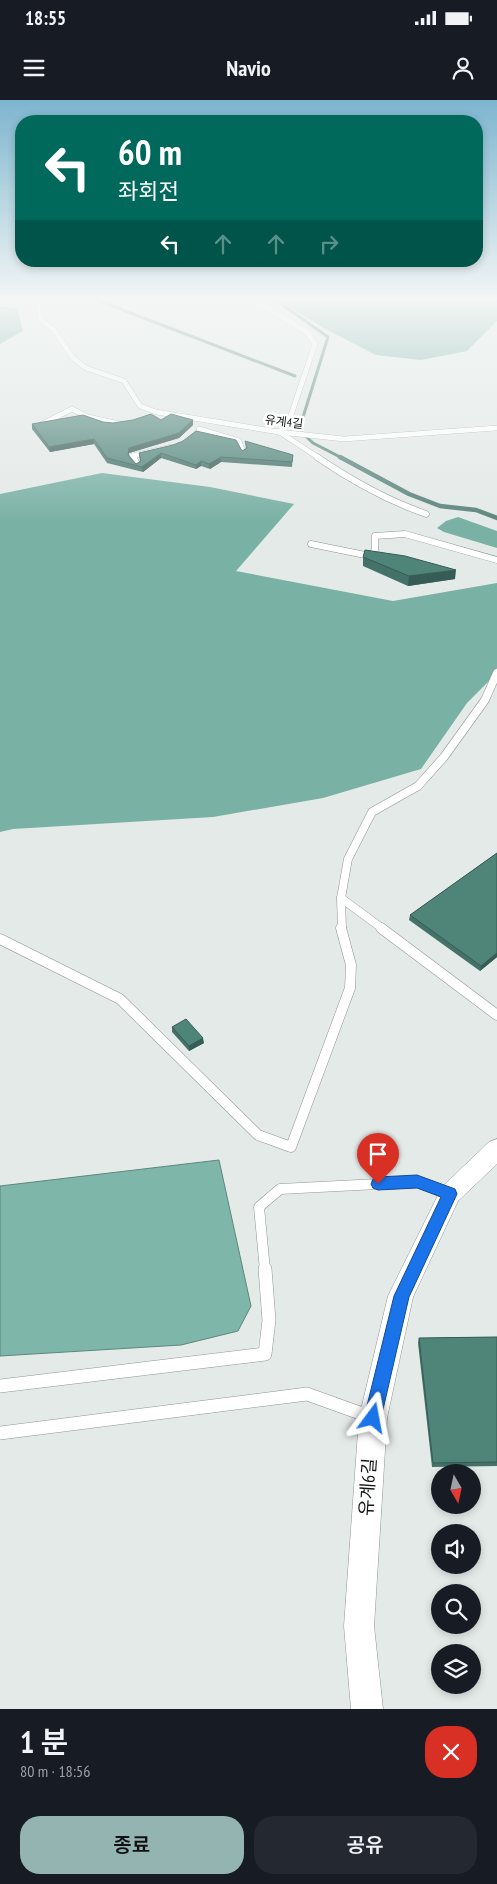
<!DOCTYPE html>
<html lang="ko">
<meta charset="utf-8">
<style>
:root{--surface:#171b24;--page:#242831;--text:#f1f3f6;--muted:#9ea1a6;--accent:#93b4b0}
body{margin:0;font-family:"PT Sans Narrow","Noto Sans KR",sans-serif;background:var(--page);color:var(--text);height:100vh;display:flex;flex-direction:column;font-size:19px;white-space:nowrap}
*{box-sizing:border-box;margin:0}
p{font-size:16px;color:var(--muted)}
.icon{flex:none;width:28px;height:28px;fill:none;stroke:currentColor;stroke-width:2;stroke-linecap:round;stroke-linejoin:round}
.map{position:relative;height:1609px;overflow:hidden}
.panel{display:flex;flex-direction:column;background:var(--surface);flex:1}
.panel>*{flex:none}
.top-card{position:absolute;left:15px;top:15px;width:468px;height:152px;border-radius:20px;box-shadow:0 2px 8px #0003;background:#00695c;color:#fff;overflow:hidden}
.needle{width:32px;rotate:171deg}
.fabs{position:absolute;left:431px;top:1364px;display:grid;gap:10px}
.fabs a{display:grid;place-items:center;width:50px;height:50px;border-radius:50%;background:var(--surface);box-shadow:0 2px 8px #0003;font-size:25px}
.pin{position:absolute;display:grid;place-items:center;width:42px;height:42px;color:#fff;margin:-51px -21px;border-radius:50% 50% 50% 0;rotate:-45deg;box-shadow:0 0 5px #0007}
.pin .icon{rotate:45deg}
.me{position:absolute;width:55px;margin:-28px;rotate:13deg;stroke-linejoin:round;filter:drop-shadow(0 0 4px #0008)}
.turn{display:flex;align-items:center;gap:18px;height:105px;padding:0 20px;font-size:22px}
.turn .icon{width:65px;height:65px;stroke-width:2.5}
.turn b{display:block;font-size:35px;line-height:42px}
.lanes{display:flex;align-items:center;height:48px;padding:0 20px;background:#0003;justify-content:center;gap:25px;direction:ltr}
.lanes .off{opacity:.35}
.round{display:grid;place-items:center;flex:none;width:52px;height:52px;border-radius:20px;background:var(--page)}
.overview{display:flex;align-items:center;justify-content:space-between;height:85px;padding:0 20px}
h1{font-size:30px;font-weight:600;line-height:38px}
.button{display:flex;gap:10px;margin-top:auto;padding:10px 20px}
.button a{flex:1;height:58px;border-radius:20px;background:var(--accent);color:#111;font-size:20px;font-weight:600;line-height:58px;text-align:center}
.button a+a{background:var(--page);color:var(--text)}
.status{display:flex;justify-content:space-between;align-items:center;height:35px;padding:0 25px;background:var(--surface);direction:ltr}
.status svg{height:14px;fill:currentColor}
header{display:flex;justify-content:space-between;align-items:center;height:65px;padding:0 20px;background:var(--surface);font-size:22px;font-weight:600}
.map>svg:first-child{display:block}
</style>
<div class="status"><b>18:55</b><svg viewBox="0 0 49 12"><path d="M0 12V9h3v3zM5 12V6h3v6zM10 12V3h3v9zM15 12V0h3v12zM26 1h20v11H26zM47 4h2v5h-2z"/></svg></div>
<header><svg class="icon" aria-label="menu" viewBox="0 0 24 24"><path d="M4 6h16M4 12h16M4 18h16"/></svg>Navio<svg class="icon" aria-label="person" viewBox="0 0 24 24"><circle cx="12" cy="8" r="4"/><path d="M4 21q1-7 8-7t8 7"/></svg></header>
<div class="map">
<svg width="497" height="1609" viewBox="0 0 497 1609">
<rect width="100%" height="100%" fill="#e4eae8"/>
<g fill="#7ab1a5">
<polygon points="274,198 497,198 497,221 467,251 421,260 376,255 329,231"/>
<polygon points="0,206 17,208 23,231 0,244"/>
<polygon points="102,373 210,387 294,404 236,471 393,501 497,483 497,573 467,603 421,669 323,698 213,717 13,729 0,732 0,394"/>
<polygon points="458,417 497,431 497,448 444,432 437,428 446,421"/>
</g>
<polygon fill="#7eb6aa" stroke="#5e867d" points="219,1060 251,1206 238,1231 181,1245 0,1256 0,1086"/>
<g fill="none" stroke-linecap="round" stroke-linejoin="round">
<g stroke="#5e867d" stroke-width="3">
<polyline points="267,198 280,203 328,237 299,330 313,343 342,358"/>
<polyline points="97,200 295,276"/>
</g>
<polyline stroke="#5e867d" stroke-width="4.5" points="340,357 409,394 440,406 476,410 497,418"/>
<defs>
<g id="lane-far4">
<polyline points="37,198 41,220 54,230 73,258 86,268 124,281 140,306 156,312 279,332 344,339 497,328"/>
<polyline points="251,198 307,232 315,244 288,324 279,332"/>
<polyline points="42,324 72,309 88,317 120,324"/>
<polyline points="199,329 239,341 243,352"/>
<polyline points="281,333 319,358"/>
<polyline points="134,358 132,356 171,347"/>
</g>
<g id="lane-far3">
<polyline points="133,357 137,364"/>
<path d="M 317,357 C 352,381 386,400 426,414"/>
<polyline points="311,444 370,456 375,450 375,436 405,434 497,460"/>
</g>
<g id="lane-far2">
<polyline points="341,798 383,829"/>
<polyline points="342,829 341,798 348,759 372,712 418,686 444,657 485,600 497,573"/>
</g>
<g id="lane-far1">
<polyline points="381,828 497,915"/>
<polyline points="0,839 120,899 258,1035 291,1047 350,888 351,865 341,828"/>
<polyline points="265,1170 259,1107 280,1089 417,1082 450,1094"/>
</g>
<g id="lane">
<polyline points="0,1286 265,1254 269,1220 265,1169"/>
<polyline points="0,1333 307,1294 371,1317"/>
</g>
<polygon id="street" points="497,1039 497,1064 458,1101 413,1197 387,1318 374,1526 383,1609 351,1609 344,1526 359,1318 388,1196 442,1087 489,1042"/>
</defs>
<use href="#lane-far4" stroke="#909694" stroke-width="5.5"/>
<use href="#lane-far3" stroke="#909694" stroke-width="7"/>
<use href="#lane-far2" stroke="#909694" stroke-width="9"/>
<use href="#lane-far1" stroke="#909694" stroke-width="11"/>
<use href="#lane" stroke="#909694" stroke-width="14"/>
<use href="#street" stroke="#909694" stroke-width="1"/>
<use href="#lane-far4" stroke="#fff" stroke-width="5"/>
<use href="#lane-far3" stroke="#fff" stroke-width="6"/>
<use href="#lane-far2" stroke="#fff" stroke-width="8"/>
<use href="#lane-far1" stroke="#fff" stroke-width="10"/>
<use href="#lane" stroke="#fff" stroke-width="13"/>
<use href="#street" fill="#fff" fill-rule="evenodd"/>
</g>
<g fill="#447268">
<polygon points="133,320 193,320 193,325 179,338 129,353 129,355 136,364 140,362 139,353 242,351 246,349 245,341 293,355 292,367 221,362 210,369 201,366 196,369 161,358 143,372 107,363 94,344 50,352 32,329 32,324 103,322 113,323"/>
<polygon points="363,457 455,479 408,486 363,466"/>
<polygon points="497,753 497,857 480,871 409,820 410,815"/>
<polygon points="172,927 204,943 189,951 172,932"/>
<polygon points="497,1237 497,1366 432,1367 418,1243 419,1238"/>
</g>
<g fill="#375c55">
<polygon points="193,320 193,325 179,338 129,353 129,359 129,348"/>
<polygon points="94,339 94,344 50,352 49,347"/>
<polygon points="161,353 161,358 143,372 142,367"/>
<polygon points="221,357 221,362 210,369 209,364"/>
<polygon points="201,361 201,366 196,369 196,365"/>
<polygon points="456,470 455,479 408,486 409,476"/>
<polygon points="497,853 497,857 480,871 481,866"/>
<polygon points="203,938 204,943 189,951 189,946"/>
</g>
<g fill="#4f8479" stroke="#375c55">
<polygon points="151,314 161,320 171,314 193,320 179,333 129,348 128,355 136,364 141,361 139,353 173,345 183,341 196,331 236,340 242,351 247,348 245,341 293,355 292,362 221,357 209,364 201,361 196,365 161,353 142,367 107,358 94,339 49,347 32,324 83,315 103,322 113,323 133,320"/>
<polygon points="365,450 405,456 456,470 409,476 363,457"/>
<polygon points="497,753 497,853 481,866 410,815"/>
<polygon points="186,919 203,938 189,946 172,927"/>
<polygon points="497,1237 497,1362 433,1363 419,1238"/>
</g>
<linearGradient id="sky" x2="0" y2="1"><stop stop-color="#7db5cf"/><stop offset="0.47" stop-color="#f3f6f5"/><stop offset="1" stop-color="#f3f6f5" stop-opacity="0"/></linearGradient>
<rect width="497" height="423" fill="url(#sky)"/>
<polygon fill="#1a73e8" stroke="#114b97" points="417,1075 455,1089 457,1094 409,1197 381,1318 378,1323 373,1326 367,1323 364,1318 394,1196 441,1097 417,1088 378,1090 373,1088 371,1084 373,1079 378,1077"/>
<g text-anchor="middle" stroke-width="5" stroke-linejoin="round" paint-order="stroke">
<g font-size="12" fill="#141615" stroke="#fff">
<text transform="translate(284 322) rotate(7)" y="4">유계4길</text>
</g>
<g font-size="18" fill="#141615" stroke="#fff">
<text transform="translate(368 1387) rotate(-86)" y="6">유계6길</text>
</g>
</g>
</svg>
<div class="fabs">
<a><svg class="needle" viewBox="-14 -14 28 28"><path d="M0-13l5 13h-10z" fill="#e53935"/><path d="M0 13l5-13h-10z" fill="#9ea1a6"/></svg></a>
<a><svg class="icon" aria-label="sound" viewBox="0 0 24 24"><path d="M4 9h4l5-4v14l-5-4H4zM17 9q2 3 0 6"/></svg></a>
<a><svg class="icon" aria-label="search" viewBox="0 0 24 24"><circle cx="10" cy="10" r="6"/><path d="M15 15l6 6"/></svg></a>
<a><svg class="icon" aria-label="layers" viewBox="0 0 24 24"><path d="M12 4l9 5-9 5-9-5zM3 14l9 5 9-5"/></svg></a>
</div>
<div class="pin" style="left:378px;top:1084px;background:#d93025"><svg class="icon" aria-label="arrive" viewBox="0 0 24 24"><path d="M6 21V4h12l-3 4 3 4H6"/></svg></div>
<svg class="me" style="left:373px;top:1318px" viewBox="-20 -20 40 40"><path d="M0-17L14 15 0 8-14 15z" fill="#1a73e8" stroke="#fff" stroke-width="4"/></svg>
<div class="top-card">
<div class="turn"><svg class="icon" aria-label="left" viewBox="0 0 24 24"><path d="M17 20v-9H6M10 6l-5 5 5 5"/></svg><div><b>60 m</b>좌회전</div></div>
<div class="lanes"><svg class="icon" aria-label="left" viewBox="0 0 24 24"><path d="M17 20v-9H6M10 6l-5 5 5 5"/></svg><svg class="icon off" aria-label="ahead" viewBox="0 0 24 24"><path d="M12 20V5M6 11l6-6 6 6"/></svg><svg class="icon off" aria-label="ahead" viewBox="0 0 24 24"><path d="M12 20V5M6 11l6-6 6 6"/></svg><svg class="icon off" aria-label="right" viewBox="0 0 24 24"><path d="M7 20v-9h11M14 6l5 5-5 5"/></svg></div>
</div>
</div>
<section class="panel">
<div class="overview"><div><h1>1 분</h1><p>80 m · 18:56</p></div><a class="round" style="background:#d93025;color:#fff"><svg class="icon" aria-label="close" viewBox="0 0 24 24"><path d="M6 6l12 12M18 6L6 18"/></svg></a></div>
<div class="button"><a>종료</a><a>공유</a></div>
</section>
